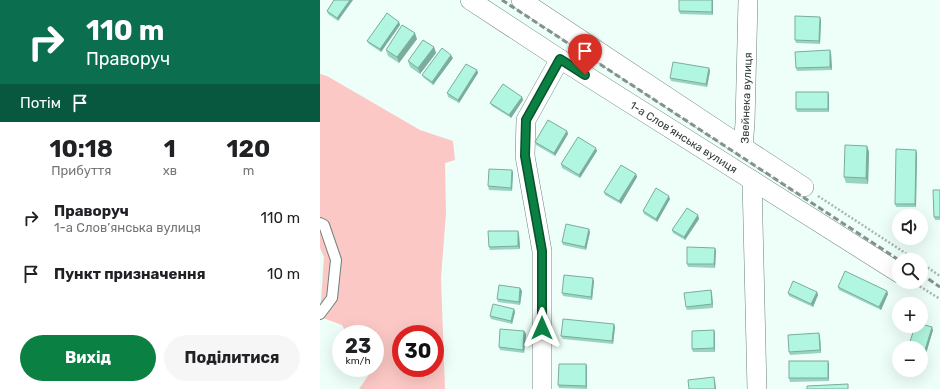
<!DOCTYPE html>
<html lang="uk">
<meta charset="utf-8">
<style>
:root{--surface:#fff;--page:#f6f6f6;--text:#202124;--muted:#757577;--accent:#0b8043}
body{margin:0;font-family:Rubik,sans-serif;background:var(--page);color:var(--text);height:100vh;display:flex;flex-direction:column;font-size:15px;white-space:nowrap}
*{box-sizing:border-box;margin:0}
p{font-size:13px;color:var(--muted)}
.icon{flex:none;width:22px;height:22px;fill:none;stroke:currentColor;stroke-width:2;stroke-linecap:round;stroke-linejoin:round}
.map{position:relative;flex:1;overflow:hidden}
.side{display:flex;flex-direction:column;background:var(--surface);width:320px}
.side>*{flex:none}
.banner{background:#0b6e4f;color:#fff;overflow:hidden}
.fabs{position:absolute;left:572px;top:209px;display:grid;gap:8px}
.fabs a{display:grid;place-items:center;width:36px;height:36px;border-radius:50%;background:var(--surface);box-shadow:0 4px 16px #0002;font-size:20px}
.speed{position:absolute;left:12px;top:325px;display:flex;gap:8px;font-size:20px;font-weight:700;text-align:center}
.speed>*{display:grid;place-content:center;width:52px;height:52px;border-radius:50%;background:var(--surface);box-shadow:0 4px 16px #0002;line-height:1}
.speed small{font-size:10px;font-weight:400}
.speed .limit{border:6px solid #d22;background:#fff;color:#111}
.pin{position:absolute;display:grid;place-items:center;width:34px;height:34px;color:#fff;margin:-41px -17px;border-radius:50% 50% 50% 0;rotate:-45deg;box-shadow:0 0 4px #0007}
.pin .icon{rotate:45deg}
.me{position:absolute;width:44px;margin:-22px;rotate:0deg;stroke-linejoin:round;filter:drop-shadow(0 0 3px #0008)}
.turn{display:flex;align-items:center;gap:14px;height:84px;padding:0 20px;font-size:18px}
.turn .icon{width:52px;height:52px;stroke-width:2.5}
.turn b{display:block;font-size:28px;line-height:34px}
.then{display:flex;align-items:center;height:38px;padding:0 20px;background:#0003;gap:8px;font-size:15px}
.eta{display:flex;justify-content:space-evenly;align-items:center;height:68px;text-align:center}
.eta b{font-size:24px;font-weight:700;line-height:28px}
.cta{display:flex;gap:8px;margin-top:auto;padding:8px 20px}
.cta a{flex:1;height:46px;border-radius:24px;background:var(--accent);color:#fff;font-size:16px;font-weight:700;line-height:46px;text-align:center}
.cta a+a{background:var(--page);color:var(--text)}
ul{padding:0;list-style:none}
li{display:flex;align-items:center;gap:12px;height:56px;padding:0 20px}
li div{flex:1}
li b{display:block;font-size:15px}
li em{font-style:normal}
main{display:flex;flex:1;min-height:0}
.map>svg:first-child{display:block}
</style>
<main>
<section class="side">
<div class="banner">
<div class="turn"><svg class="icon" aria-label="right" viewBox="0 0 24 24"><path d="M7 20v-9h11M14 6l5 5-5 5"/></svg><div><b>110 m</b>Праворуч</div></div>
<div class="then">Потім<svg class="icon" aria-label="arrive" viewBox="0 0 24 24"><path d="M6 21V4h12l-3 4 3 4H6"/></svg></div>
</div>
<div class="eta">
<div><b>10:18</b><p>Прибуття</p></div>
<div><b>1</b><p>хв</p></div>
<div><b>120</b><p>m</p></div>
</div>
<ul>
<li><svg class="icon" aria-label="right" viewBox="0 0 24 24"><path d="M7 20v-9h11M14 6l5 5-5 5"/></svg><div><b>Праворуч</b><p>1-а Слов’янська вулиця</p></div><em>110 m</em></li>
<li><svg class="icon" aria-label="arrive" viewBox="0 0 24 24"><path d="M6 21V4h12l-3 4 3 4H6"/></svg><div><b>Пункт призначення</b></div><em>10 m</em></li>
</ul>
<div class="cta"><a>Вихід</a><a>Поділитися</a></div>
</section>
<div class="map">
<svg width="620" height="389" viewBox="0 0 620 389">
<rect width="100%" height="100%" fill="#eefff9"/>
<path fill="#fbc8c5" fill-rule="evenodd" d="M 0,74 L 7,76 L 100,130 L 133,141 L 135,160 L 125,163 L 126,213 L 121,278 L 125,389 L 39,389 L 50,373 L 47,368 L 55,368 L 55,334 L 27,334 L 22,325 L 0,317 L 4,257 L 0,248 ZM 81,334 L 115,334 L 115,368 L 81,368 Z"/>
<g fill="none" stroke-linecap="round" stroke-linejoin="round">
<defs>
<polyline id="lane" points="0,223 4,225 16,260 12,298 0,314"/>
<g id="street">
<path id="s1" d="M 150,0 L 240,59 L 579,273"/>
<polyline points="201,0 423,147"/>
<polyline points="428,0 425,123 423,147 484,187"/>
<polyline points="432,180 437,389"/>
<polyline points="222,389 222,251 205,156 206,120 240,59"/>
</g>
</defs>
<use href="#lane" stroke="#698279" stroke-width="12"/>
<use href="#street" stroke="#698279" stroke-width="20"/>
<g stroke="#a8b7b2" stroke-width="2.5" stroke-dasharray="2 2" stroke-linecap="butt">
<polyline points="498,196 596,260"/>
<polyline points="601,263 620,276"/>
<polyline points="593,282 620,299"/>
</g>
<use href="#lane" stroke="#fff" stroke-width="10"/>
<use href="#street" stroke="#fff" stroke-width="19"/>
<g stroke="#84928d" stroke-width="3" stroke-dasharray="6 3" stroke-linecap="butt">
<polyline points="182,0 579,260"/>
<polyline points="601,274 620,287"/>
</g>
</g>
<g fill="#98d4c1">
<polygon points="14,0 18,21 8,14 7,11"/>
<polygon points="359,0 393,0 393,15 360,14 359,11"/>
<polygon points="501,20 500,44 476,43 475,40"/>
<polygon points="79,22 80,25 61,52 49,44 47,41"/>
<polygon points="97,39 79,63 68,56 66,50"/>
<polygon points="114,47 116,53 100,74 90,67 88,61"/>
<polygon points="510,50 511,53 512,70 477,71 476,68"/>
<polygon points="133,58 113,85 104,78 102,75"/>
<polygon points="389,68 390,71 387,87 351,81 350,78"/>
<polygon points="157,70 158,73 139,103 128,97 127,93"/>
<polygon points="508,92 509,95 509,112 477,112 476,109"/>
<polygon points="202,97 203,100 191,118 172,106 170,103"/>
<polygon points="247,131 248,134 235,156 216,145 215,142"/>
<polygon points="547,146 549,152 548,184 526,183 524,177"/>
<polygon points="277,151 260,178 242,168 241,164"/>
<polygon points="597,153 596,207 576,207 575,204"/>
<polygon points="192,170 193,173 192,191 169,190 168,186"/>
<polygon points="316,174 317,177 301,204 285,195 284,192"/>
<polygon points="620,190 620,220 615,220 614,217"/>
<polygon points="350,199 337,222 324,214 323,211"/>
<polygon points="378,215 379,219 365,240 353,233 352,230"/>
<polygon points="270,232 266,250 243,245 242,242"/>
<polygon points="199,234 200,249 170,250 169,247"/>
<polygon points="395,248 396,251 395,268 368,267 367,264"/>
<polygon points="274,281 272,300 243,296 242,293"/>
<polygon points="518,287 567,291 568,294 561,310 519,290"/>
<polygon points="200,288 202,291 200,305 178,302 177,299"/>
<polygon points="391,290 392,293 393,308 367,310 366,307"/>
<polygon points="497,292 498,295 493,307 469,296 468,293"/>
<polygon points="194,309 195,312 192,324 171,319 170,316"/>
<polygon points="294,324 295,327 293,344 243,339 241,336"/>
<polygon points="394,330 395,333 395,352 373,352 372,349"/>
<polygon points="613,330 604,360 601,359 601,348"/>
<polygon points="204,331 206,334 204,353 180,350 179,347"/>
<polygon points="500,336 501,353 470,355 469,352"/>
<polygon points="508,361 509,364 509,381 470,382 469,378"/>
<polygon points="266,364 267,367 267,389 239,388 238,385"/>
</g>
<g fill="#7cac9d">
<polygon points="30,0 33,0 18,21 17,18"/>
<polygon points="392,0 393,0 393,15 392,12"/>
<polygon points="500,17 501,20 500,44 499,41"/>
<polygon points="79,22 80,25 61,52 60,49"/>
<polygon points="95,33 97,39 79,63 77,57"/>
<polygon points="114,47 116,53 100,74 98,68"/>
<polygon points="510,50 511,53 512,70 510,67"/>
<polygon points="131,55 133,58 113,85 112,82"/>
<polygon points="389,68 390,71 387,87 386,84"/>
<polygon points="157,70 158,73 139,103 138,100"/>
<polygon points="508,92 509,95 509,112 508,109"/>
<polygon points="202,97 203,100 191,118 189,115"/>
<polygon points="247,131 248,134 235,156 234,153"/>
<polygon points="547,146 549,152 548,184 546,178"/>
<polygon points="276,148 277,151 260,178 259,175"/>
<polygon points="596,150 597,153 596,207 595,204"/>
<polygon points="192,170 193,173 192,191 191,188"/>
<polygon points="316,174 317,177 301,204 299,201"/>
<polygon points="349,196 350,199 337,222 336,219"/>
<polygon points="378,215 379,219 365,240 364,237"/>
<polygon points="269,229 270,232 266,250 265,247"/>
<polygon points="198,231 199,234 200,249 198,246"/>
<polygon points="395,248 396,251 395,268 394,264"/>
<polygon points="273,278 274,281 272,300 271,297"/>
<polygon points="200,288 202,291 200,305 199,302"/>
<polygon points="391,290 392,293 393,308 392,304"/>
<polygon points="567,291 568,294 561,310 559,307"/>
<polygon points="497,292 498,295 493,307 491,304"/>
<polygon points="194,309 195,312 192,324 191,321"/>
<polygon points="294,324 295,327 293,344 292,341"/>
<polygon points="612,327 613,330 604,360 603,357"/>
<polygon points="394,330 395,333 395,352 394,348"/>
<polygon points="204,331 206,334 204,353 203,350"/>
<polygon points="499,333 500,336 501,353 500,350"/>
<polygon points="508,361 509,364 509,381 508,378"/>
<polygon points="266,364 267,367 267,389 266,386"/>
<polygon points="394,377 395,380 396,389 395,389"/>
</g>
<g fill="#b1f6e0" stroke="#7cac9d">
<polygon points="14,0 30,0 17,18 7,11"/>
<polygon points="359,0 392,0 392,12 359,11"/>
<polygon points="67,13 79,22 60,49 47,41"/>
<polygon points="475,16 500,17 499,41 475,40"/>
<polygon points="82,25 95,33 77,57 66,50"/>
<polygon points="103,40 114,47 98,68 88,61"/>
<polygon points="122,48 131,55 112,82 102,75"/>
<polygon points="510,50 510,67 476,68 475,52"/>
<polygon points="353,62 389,68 386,84 350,78"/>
<polygon points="146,64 157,70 138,100 127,93"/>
<polygon points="183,84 202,97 189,115 170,103"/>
<rect x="476" y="92" width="32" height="17"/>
<polygon points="228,120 247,131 234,153 215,142"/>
<polygon points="258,137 276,148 259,175 241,164"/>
<polygon points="525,145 547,146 546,178 524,177"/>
<polygon points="576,149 596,150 595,204 575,204"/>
<polygon points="301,165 316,174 299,201 284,192"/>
<polygon points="169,169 192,170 191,188 168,186"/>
<polygon points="336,188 349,196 336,219 323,211"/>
<polygon points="613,190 620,190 620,217 614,217"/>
<polygon points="367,208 378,215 364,237 352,230"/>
<polygon points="246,224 269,229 265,247 242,242"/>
<polygon points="168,231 198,231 198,246 169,247"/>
<polygon points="367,247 395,248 394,264 367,264"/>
<polygon points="525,271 567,291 559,307 518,287"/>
<polygon points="244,275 273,278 271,297 242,293"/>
<polygon points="473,281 497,292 491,304 468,293"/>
<polygon points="179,285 200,288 199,302 177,299"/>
<polygon points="391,290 392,304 366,307 364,293"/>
<polygon points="173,304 194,309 191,321 170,316"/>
<polygon points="243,319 294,324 292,341 241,336"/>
<polygon points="601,324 612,327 603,357 601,356 601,348 588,348 595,326 601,326"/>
<polygon points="180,329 204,331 203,350 179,347"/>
<polygon points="394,330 394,348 372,349 372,331"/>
<polygon points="499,333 500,350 469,352 468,335"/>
<rect x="469" y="361" width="39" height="17"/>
<polygon points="239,364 266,364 266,386 238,385"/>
<polygon points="394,377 395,389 369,389 368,380"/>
<polygon points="528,384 528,389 487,389 487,386"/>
</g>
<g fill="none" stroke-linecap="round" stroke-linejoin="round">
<defs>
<polyline id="route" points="222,328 222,251 205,156 206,120 240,59 265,75"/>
</defs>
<use href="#route" stroke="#07532c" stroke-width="10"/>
<use href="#route" stroke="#0b8043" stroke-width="7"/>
</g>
<g text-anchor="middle" stroke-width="3.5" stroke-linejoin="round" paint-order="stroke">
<g font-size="11" fill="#303b37" stroke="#fff">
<text transform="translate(426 98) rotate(-88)" y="4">Звейнека вулиця</text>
<text dy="4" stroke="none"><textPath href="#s1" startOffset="254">1-а Слов’янська вулиця</textPath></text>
</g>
</g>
</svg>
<div class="fabs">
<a><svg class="icon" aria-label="sound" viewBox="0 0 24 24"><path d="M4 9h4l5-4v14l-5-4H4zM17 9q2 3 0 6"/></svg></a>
<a><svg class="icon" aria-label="search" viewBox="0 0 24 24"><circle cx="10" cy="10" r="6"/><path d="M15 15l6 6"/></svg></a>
<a>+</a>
<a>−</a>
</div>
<div class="speed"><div>23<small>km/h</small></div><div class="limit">30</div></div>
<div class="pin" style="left:265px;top:75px;background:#d93025"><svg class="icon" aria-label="arrive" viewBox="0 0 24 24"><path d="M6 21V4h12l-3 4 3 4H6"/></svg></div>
<svg class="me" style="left:222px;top:328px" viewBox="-20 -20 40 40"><path d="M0-17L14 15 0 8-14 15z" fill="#0b8043" stroke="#fff" stroke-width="4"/></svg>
</div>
</main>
